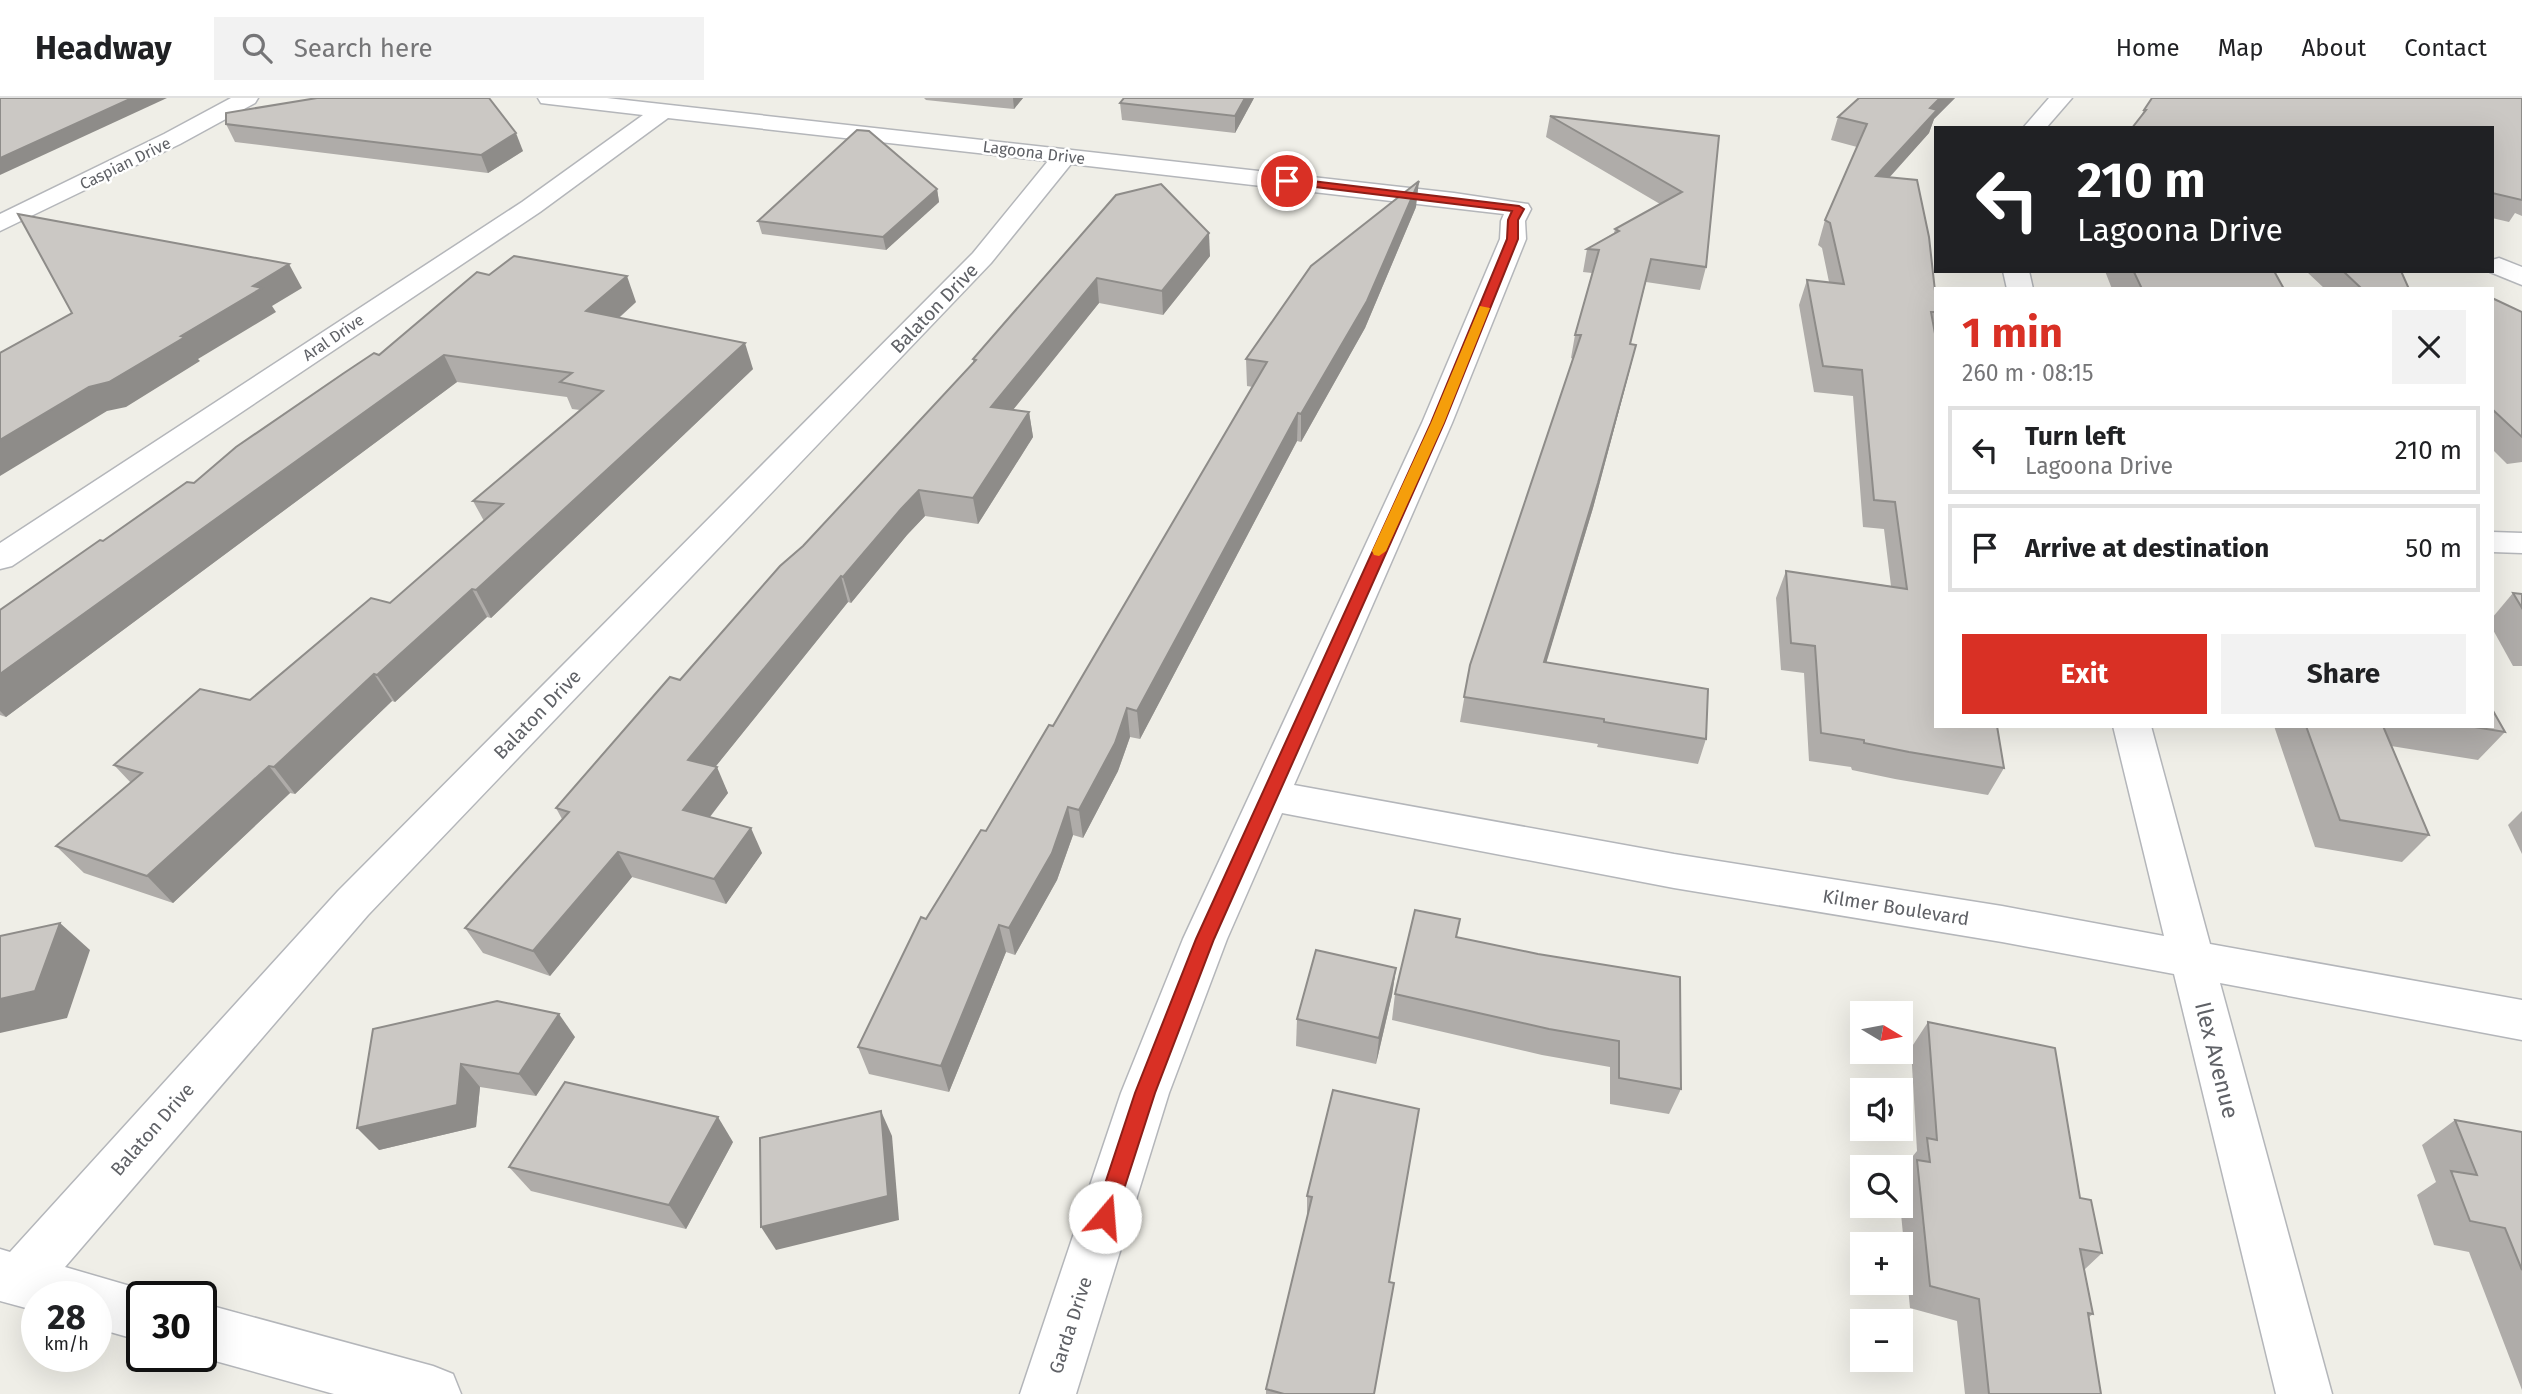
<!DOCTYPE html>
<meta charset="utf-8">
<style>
:root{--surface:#fff;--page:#f2f2f2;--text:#202124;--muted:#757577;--line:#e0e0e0;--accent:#d93025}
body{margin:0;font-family:"Fira Sans",sans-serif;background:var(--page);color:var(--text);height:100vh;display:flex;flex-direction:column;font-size:26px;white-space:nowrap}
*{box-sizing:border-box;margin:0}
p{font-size:23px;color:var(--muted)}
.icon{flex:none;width:38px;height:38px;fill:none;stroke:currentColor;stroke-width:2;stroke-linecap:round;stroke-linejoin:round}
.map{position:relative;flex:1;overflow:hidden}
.sheet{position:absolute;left:1934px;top:189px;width:560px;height:441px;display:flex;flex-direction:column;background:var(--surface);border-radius:0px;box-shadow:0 7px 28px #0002}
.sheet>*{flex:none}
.guide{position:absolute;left:1934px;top:28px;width:560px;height:147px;border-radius:0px;box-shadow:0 7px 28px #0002;background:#202124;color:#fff;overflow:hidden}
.needle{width:46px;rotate:100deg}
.buttons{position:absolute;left:1850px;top:903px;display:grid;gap:14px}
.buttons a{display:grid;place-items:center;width:63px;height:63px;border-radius:0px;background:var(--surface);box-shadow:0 7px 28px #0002;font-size:35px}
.speed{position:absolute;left:21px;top:1183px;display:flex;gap:14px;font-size:35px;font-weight:700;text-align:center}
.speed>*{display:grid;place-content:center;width:91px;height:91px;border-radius:50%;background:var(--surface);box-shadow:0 7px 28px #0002;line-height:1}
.speed small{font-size:18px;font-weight:400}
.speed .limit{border:4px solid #111;border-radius:10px;background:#fff;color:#111}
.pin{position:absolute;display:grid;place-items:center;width:60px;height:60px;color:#fff;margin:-30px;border:4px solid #fff;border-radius:50%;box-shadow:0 2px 7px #0007}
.me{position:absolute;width:77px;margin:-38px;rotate:18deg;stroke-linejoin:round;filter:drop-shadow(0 0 5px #0008)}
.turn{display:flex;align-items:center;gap:24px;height:147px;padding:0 28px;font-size:32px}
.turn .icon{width:91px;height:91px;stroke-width:2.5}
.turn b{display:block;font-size:49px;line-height:60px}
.round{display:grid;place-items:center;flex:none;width:74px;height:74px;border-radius:0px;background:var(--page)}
.head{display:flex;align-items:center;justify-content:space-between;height:119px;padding:0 28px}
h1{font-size:42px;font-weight:700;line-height:52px;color:var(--accent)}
.cta{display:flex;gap:14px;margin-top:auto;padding:14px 28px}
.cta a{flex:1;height:80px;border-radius:0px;background:var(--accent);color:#fff;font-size:28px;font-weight:700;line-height:80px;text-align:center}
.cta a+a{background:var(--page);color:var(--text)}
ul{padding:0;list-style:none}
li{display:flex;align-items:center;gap:21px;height:88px;margin:0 14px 10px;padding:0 14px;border:4px solid var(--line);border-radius:0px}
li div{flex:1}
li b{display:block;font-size:26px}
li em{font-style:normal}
header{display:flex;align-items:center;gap:42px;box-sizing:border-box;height:98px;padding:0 35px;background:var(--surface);border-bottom:2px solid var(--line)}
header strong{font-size:33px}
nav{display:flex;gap:38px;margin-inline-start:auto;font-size:24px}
.search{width:490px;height:63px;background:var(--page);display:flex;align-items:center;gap:18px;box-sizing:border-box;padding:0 24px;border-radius:0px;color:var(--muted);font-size:26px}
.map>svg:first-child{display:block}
</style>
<header>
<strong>Headway</strong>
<div class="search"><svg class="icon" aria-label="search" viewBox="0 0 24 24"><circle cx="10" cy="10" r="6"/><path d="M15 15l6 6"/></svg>Search here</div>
<nav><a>Home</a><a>Map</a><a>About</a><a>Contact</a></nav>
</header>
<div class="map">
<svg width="2522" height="1296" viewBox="0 0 2522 1296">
<rect width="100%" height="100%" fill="#efeee7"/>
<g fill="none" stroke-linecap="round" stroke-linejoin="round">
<defs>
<g id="street">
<polygon points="231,0 258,0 255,5 180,46 0,133 0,116 164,36"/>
<polygon points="538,0 607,0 1454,95 1528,106 1531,111 1525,123 1526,141 1452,325 1294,687 1674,756 2002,808 2164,838 2113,628 2151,628 2210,846 2522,902 2522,942 2220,885 2332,1296 2276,1296 2174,876 2002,844 1674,790 1282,715 1227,841 1169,995 1076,1296 1020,1296 1121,995 1183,841 1422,325 1500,141 1501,123 1504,116 1071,66 991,165 368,817 65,1169 161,1197 142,1199 142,1243 96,1230 96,1199 37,1199 37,1213 0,1203 0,1151 10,1154 338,793 973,155 1048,63 668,20 540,114 12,468 0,471 0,445 522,104 643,17 549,6 541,5"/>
<polygon points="2049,0 2072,0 2046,30 2023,30"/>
<polygon points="2499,160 2522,169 2522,187 2490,174 2492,162"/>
<polygon points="2003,173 2029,173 2033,191 2007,191"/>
<polygon points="2492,434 2522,435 2522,455 2492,454"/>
<polygon points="201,1205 433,1268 453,1276 461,1296 334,1296 201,1259"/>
</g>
</defs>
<use href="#street" stroke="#b4b6ba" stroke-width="3"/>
<use href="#street" fill="#fff" fill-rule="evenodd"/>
</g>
<g fill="#afaca9">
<polygon points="924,0 1023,0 1014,11 993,9 926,2"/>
<polygon points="1124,0 1254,0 1235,35 1122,22 1120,5"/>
<polygon points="1859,0 1955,0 1934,21 1929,35 1889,80 1936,202 1936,218 1933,225 1936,628 2004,670 1988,697 1895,681 1852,672 1851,669 1809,663 1804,575 1781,572 1776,500 1786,473 1891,488 1884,431 1863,429 1853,298 1814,294 1799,207 1807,182 1829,184 1822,150 1818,147 1825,122 1857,49 1831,42 1838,19"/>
<polygon points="2522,0 2522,118 2515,115 2509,124 2492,120 2492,30 2140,20 2144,12"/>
<polygon points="1550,18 1719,38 1706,169 1700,192 1646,184 1630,246 1636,247 1630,271 1593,410 1546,564 1706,641 1698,666 1597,649 1598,646 1460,624 1470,567 1573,261 1571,260 1575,237 1592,175 1583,174 1587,151 1614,135 1615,131 1660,106 1546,39"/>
<polygon points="226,26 523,53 488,75 235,44"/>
<polygon points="937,91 939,104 886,152 762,136 758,123"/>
<polygon points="1116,97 1210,158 1163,217 1099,205 1013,312 1029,314 1033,339 978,426 925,418 907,437 851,505 848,504 715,669 728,695 710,719 762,755 726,806 632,779 550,878 483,855 465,830 562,721 556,710 680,582 973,265 973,261"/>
<polygon points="1416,109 1365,230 1301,344 1297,343 1140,641 1130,639 1118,673 1083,740 1073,737 1057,782 1015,857 1006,854 949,994 869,976 858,949 926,821 986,733 1053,628 1253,289 1247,288 1246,261"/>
<polygon points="2105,173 2274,173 2284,191 2112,191"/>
<polygon points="2306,173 2401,173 2409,191 2325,191"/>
<polygon points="2492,200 2522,214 2522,364 2507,366 2492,351"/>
<polygon points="636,204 619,220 753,271 491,520 487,519 395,604 392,603 295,696 290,695 173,805 84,775 56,748 131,685 114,667 250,602 390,505 484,423 473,403 580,312 572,311 567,299 457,284 6,619 0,617 0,512 103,443 194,385 379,257"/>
<polygon points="2513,495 2522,496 2522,568 2513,568 2492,530 2492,520"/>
<polygon points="2274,628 2492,628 2505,634 2478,662 2391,648 2429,737 2402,764 2315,749"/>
<polygon points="2522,713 2522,756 2508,727"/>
<polygon points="1457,839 1538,856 1681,991 1669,1016 1610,1006 1610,969 1542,957 1392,922 1395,896"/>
<polygon points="1396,870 1392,897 1376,966 1296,948 1297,921"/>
<polygon points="1928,924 2080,1100 2102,1155 2084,1172 2093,1216 2089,1219 2101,1296 1965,1296 1957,1223 1910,1210 1900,1105 1900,1084 1909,1072 1908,1064 1917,1053 1911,950"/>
<polygon points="373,931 575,939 536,998 480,989 476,1029 379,1052"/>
<polygon points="1333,992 1389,1184 1374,1296 1266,1296 1266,1291 1307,1122 1307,1098"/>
<polygon points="2455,1022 2522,1034 2522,1292 2469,1154 2434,1147 2417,1097 2436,1084 2422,1047"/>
<polygon points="733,1044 686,1131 531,1093 509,1069"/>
</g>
<g fill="#8e8c89">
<polygon points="132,0 167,0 0,77 0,60"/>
<polygon points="1013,0 1023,0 1014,11"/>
<polygon points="1245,0 1254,0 1235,35 1235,18"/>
<polygon points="1940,0 1955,0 1934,21 1929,35 1868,103 1876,78 1930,10"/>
<polygon points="516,35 523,53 488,75 481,57"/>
<polygon points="1419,83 1416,109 1365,230 1301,344 1301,316"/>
<polygon points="937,91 939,104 886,152 883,139"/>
<polygon points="1209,135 1210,158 1163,217 1162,193"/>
<polygon points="289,166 302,190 272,208 276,214 198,261 200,263 126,309 107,313 0,378 0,342 89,289 181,238 253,188"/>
<polygon points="627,178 636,204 597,239 586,213"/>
<polygon points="1097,180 1099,205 995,334 991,309"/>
<polygon points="745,245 753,271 491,520 476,492"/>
<polygon points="1636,247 1630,271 1593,410 1539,589 1544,564"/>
<polygon points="444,257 457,284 6,619 0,613 0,576"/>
<polygon points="1029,314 1033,339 978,426 973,400"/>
<polygon points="1298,315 1297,343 1140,641 1137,613"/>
<polygon points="919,392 925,418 907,437 851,505 843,479 901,411"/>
<polygon points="841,478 848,504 700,688 688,662"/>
<polygon points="472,491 487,519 395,604 377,577"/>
<polygon points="374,576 392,603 295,696 274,669"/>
<polygon points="1127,610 1130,639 1118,673 1083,740 1079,712"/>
<polygon points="269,668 290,695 173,805 147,778"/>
<polygon points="717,669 728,695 695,738 683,712"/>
<polygon points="1068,709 1073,737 1057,782 1015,857 1009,830"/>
<polygon points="751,730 762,755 726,806 714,781"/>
<polygon points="618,754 632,779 550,878 533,853"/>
<polygon points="60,825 90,852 67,920 0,935 0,901"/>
<polygon points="999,827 1006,854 949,994 941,968"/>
<polygon points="1396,870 1392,897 1376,966 1379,940"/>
<polygon points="559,916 575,939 536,998 519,976"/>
<polygon points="461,966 480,989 476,1029 379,1052 357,1030"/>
<polygon points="881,1013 892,1038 899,1122 776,1152 761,1129"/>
<polygon points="718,1019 733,1044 686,1131 669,1107"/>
</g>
<g fill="#cbc8c4" stroke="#8e8c89" stroke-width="2">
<polygon points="0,0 132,0 0,60"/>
<polygon points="317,0 489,0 516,35 481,57 226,26 226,15"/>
<polygon points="1124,0 1245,0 1235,18 1120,5"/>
<polygon points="1859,0 1940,0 1930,10 1937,12 1876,78 1917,82 1929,139 1936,202 1936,214 1931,214 1936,241 1936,628 1997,628 2004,670 1909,654 1864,645 1864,642 1821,635 1815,548 1791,545 1786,473 1907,491 1895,404 1874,402 1862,272 1823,268 1807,182 1844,186 1830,125 1825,122 1867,26 1838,19"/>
<polygon points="2152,0 2522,0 2522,102 2492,95 2492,30 2132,30 2146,12 2144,12"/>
<polygon points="1550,18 1719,38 1706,169 1651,161 1630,246 1636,247 1598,385 1544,564 1708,591 1706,641 1604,624 1604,621 1464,599 1470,567 1581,237 1575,237 1599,152 1587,151 1619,133 1615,131 1682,94"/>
<polygon points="857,32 869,33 937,91 883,139 758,123"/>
<polygon points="1419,83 1367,203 1301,316 1298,315 1137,613 1127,610 1115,645 1079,712 1068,709 1052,755 1009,830 999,827 941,968 858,949 921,819 926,821 981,732 986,733 1049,627 1053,628 1267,264 1246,261 1311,168"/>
<polygon points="1161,86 1209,135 1162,193 1097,180 991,309 1029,314 973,400 919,392 901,411 843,479 841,478 688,662 717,669 683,712 751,730 714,781 618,754 533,853 465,830 569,714 556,710 670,579 680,582 780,468 803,448 976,262 973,261 1116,97"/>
<polygon points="18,116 289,166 253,188 262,190 181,238 185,239 109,284 89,289 0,342 0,255 72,215"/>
<polygon points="514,158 627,178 586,213 745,245 476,492 472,491 377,577 374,576 274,669 269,668 147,778 56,748 142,675 114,667 200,591 250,602 371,500 390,505 503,406 473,403 603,293 560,284 572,275 444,257 0,576 0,512 100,442 103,443 187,384 194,385 236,349 344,275 374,255 379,257 477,174 489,177"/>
<polygon points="2131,173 2274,173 2284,191 2142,191 2134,174"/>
<polygon points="2343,173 2401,173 2409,191 2362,191"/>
<polygon points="2492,200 2522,214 2522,339 2492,311"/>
<polygon points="2513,495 2522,496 2522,510"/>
<polygon points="2492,611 2505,634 2468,628 2492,628"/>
<polygon points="2306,628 2383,628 2429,737 2340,722"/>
<polygon points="1415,812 1460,821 1456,839 1538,856 1680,879 1681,991 1619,980 1619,943 1549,931 1395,896"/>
<polygon points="60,825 35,893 0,901 0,838"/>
<polygon points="1316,852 1396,870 1379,940 1297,921"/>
<polygon points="497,903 559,916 519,976 461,966 457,1007 357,1030 373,931"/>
<polygon points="1928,924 2055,950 2080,1100 2091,1102 2102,1155 2080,1151 2093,1216 2088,1215 2101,1296 1989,1296 1979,1201 1930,1188 1917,1062 1930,1064 1927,1040 1937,1042"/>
<polygon points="565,984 718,1019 669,1107 509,1069"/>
<polygon points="1333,992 1419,1011 1389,1184 1394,1185 1374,1296 1284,1296 1266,1291 1312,1099 1307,1098"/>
<polygon points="881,1013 888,1098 761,1129 760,1040"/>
<polygon points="2455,1022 2522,1034 2522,1172 2505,1130 2470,1123 2451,1073 2477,1077"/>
</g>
<polygon fill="#d93025" stroke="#8d1f18" stroke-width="2" points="1287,80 1519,108 1524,111 1518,122 1518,141 1444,325 1214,841 1155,995 1115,1119 1112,1127 1105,1130 1097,1127 1094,1119 1135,995 1196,841 1431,325 1507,141 1508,122 1512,113 1283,85 1282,83"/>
<polygon fill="#f59e0b" points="1480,208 1490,210 1444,325 1386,453 1379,458 1374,457 1372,453 1431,325"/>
<g text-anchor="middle" stroke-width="5" stroke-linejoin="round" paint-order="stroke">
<g font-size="16" fill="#5f6166" stroke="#fff">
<text transform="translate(1034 54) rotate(7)" y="6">Lagoona Drive</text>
<text transform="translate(125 65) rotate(-26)" y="6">Caspian Drive</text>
<text transform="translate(333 239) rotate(-34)" y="6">Aral Drive</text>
</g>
<g font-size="19" fill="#5f6166" stroke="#fff">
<text transform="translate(934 210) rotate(-46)" y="7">Balaton Drive</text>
<text transform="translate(537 616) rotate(-46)" y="7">Balaton Drive</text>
<text transform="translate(1896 809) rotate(9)" y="7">Kilmer Boulevard</text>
<text transform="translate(152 1031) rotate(-49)" y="7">Balaton Drive</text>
<text transform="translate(1070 1227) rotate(-72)" y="7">Garda Drive</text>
</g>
<g font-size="23" fill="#5f6166" stroke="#fff">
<text transform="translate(2217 962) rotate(76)" y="8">Ilex Avenue</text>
</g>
</g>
</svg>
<div class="buttons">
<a><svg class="needle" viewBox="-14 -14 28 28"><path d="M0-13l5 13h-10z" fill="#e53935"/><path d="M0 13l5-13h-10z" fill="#757577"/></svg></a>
<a><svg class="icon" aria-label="sound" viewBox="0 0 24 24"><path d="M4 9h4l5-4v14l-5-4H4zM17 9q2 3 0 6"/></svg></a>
<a><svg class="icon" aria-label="search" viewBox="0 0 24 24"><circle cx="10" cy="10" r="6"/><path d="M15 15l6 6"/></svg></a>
<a>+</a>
<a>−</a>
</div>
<div class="speed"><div>28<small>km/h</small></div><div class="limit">30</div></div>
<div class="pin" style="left:1287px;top:83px;background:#d93025"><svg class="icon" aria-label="arrive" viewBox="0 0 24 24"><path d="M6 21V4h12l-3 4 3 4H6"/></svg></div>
<svg class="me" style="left:1105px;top:1119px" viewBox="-20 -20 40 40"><circle r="19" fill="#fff"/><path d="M0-13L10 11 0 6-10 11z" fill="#d93025"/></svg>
<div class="guide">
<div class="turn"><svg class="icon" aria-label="left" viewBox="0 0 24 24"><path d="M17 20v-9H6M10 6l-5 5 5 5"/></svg><div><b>210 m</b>Lagoona Drive</div></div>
</div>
<section class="sheet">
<div class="head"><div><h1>1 min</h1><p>260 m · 08:15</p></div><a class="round"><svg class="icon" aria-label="close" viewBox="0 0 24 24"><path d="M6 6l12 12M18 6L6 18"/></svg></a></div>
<ul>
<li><svg class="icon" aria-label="left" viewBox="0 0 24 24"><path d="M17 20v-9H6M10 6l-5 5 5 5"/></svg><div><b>Turn left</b><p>Lagoona Drive</p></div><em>210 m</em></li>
<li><svg class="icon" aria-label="arrive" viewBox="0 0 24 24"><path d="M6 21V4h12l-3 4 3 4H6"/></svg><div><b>Arrive at destination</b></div><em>50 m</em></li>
</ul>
<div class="cta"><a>Exit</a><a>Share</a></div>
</section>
</div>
